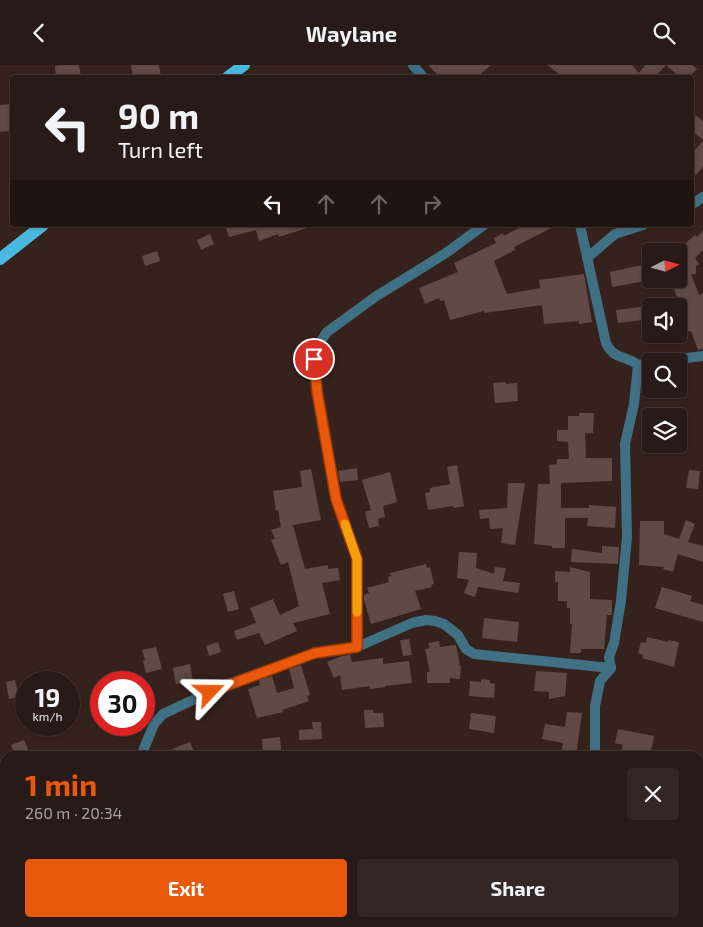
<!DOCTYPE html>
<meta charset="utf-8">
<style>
:root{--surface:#281a16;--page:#342723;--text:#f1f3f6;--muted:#a5a1a1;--line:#443835;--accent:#ea580c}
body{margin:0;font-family:"Exo 2",sans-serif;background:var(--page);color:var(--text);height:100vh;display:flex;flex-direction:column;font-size:19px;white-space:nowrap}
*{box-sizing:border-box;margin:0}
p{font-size:16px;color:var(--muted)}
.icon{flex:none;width:28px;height:28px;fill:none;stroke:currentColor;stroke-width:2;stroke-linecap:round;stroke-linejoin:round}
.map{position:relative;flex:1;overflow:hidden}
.drawer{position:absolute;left:0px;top:686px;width:704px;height:176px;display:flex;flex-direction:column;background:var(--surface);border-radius:15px 15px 0 0;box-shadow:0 1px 4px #0004,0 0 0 1px var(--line)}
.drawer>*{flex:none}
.guide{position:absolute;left:10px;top:10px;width:684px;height:152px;border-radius:5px;box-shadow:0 1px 4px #0004,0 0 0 1px var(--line);background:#281a16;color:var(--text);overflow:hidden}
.needle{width:32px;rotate:84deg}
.fabs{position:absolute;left:642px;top:178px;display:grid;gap:10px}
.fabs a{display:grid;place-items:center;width:45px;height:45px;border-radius:5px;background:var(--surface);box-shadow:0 1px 4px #0004,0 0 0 1px var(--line);font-size:25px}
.speed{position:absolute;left:15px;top:606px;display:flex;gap:10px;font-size:25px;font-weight:700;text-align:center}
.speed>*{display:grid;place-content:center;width:65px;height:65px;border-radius:50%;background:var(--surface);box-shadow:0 1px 4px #0004,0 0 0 1px var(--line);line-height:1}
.speed small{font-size:12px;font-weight:400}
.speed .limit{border:8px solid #d22;background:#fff;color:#111}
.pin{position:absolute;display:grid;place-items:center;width:42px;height:42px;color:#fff;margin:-21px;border:2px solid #fff;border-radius:50%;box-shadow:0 1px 5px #0007}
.me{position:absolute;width:55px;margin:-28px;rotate:67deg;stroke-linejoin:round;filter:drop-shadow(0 0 4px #0008)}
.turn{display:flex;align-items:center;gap:18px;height:105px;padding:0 25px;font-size:22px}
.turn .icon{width:65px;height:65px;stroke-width:2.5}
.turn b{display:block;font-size:35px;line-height:42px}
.lanes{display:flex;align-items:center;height:48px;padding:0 25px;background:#0003;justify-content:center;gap:25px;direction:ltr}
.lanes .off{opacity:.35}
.round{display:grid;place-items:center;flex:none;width:52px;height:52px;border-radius:5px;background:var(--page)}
.summary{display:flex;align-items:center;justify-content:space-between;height:85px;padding:0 25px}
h1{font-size:30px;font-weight:700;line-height:38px;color:var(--accent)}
.action{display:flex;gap:10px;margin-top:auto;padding:10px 25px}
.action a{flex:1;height:58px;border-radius:5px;background:var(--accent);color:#fff;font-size:20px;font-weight:700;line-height:58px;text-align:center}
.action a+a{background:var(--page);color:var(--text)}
header{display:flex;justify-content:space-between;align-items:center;height:65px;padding:0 25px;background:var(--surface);font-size:22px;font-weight:700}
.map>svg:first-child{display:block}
</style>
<header><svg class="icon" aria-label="back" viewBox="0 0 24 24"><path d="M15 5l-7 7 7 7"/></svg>Waylane<svg class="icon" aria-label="search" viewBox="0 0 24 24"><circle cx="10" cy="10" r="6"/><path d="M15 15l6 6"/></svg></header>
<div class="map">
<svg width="703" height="862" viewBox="0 0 703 862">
<rect width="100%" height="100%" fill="#36221d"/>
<g fill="#614a45">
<polygon points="59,0 79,0 81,12 56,12 55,1"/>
<polygon points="131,0 159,0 161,12 133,12"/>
<polygon points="428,0 491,0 477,12 440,12"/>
<polygon points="547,0 632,0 639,8 645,0 666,0 655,12 563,12"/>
<polygon points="666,0 692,0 697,4 689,12 680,12"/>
<polygon points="12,39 12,66 0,67 0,40"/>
<polygon points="691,47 703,56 703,75 691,65"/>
<polygon points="703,76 703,102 691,115 691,89"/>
<polygon points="225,160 310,160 310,162 279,172 278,169 259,176 256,165 229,172"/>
<polygon points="524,160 557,160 514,182 515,185 494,196 507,229 540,223 539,215 584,209 592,257 579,259 579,256 544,259 542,240 484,248 484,246 450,255 444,235 440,236 439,233 425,239 419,223 458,207 454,198 496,178 494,173 503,168 504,171"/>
<polygon points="703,166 703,185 695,193 699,199 696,201 696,209 691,209 699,230 703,228 703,284 698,285 691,266 679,269 679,241 651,241 651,254 618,258 616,245 649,241 648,235 677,232 670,214 679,214 679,184 695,170 697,172"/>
<polygon points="210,169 214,179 201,185 197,175"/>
<polygon points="157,186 160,196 145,201 142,191"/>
<polygon points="651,198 651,215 612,222 610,207"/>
<polygon points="506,317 506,319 517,318 518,336 495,338 493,318"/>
<polygon points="579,348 594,348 593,368 585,368 586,393 612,393 612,416 561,418 561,443 589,443 589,440 616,442 615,463 587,461 588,453 565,453 565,483 552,483 552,481 534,479 538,419 550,419 549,400 557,399 557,394 569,394 568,377 557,376 557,365 568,365 568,351 579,351"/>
<polygon points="457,400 464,441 454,443 453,441 428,445 425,428 430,427 430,423 450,419 447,402"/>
<polygon points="357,403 358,415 340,417 338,406"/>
<polygon points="311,404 321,455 293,460 305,504 328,500 328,504 338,503 340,515 322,518 330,549 293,558 297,566 265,580 259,568 237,575 234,566 256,558 250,543 273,534 280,550 299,541 288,497 281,500 271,475 275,474 271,465 281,462 278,445 276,446 273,426 302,422 300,406"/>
<polygon points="689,405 700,406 698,424 686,423"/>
<polygon points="390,407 397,437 383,441 385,452 378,454 379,461 369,463 365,447 371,445 362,415"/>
<polygon points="508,418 525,418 515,480 501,478 503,463 490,464 489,453 480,454 479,445 507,443"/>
<polygon points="686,455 695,459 688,477 703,481 703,497 678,489 673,507 663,504 664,502 639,500 640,456 664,456 664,469 679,474"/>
<polygon points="602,481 619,482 618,499 571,497 572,484 602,488"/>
<polygon points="459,487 477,488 476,503 494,509 495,502 506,503 503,516 520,518 518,528 478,522 475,532 464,528 469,515 457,513"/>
<polygon points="426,499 427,503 430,502 434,519 431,520 432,522 415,526 421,544 371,559 364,535 364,530 369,528 367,523 389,517 388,512 391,511 390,508"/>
<polygon points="570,502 590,507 590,534 612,535 612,550 607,550 604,584 581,584 581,588 570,588 572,559 570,559 570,543 567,543 567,536 558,536 558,517 555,517 555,506 570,507"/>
<polygon points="662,522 692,531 690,536 703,540 703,557 655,543"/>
<polygon points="234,526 239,544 228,547 223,529"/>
<polygon points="484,553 519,557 517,577 482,573"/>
<polygon points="647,572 668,577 668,575 679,577 674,602 642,593 643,590 638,588 641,577 646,578"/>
<polygon points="409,574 412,590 403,591 400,575"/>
<polygon points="439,576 440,582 456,580 460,601 461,601 460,614 450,613 450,618 427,618 427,607 430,607 425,584 430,583 428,578"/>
<polygon points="218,577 221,587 209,591 206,581"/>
<polygon points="156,582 162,604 146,608 143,596 145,595 142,585"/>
<polygon points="350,590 352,597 383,593 383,599 409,596 412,618 385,621 386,622 370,624 370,621 342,625 340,610 334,613 327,597 342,591"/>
<polygon points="190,599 193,616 176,619 173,603"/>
<polygon points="301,600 310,630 307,631 309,636 282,645 283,647 257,653 248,624 260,620 259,615 272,611 277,628 294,623 289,604"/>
<polygon points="536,606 567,608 565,631 549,634 549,627 534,626"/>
<polygon points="481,614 490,615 490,618 495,619 494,633 469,631 470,616 481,617"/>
<polygon points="15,615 19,632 9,634 6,617"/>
<polygon points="364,645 373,645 373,648 383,648 384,662 365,663"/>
<polygon points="567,647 582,648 576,691 561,691 563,678 542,674 545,659 565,662"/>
<polygon points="471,648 496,651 494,668 469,664"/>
<polygon points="312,657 321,657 322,674 299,675 299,665 313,664"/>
<polygon points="618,664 654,671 650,691 620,691 623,680 615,678"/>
<polygon points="280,672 281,685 263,687 262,674"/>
<polygon points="24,675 31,691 15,691 11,680"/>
<polygon points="190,677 196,691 155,691"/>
</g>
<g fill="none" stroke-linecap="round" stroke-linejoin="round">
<g stroke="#407083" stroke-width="10">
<polyline points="413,0 423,12"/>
<polyline points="691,140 703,132"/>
<path d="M 580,160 L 606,278 C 615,296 624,289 638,300 L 651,298"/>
<polyline points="587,193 615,169 643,160"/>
<polyline points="664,296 703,291"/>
<polyline points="357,582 357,494 336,434 317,326 314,293 316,283 327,267 375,232 446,188 484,160"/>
<polyline points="141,691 154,659 163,649 225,620 315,588 357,582 412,558 426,555 435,556 444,559 458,570 466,584 474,589 611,603"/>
<polyline points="595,691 595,641 600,616 611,603 609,592 614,578 621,536 627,472 625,379 634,339 638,300"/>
<polyline points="699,752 703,753"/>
<polyline points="0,766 5,766"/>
<polyline points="461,858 461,862"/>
</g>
<g stroke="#4ab9df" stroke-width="12">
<polyline points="228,12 244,0"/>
<polyline points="0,194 43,160"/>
</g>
</g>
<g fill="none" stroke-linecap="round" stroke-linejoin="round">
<defs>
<polyline id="route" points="210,627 315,588 357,582 357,494 336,434 317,326 314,294"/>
</defs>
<use href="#route" stroke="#983908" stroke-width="12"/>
<use href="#route" stroke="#ea580c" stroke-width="9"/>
<polyline stroke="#f59e0b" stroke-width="9" points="345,459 357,494 357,547"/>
</g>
</svg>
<div class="fabs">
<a><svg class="needle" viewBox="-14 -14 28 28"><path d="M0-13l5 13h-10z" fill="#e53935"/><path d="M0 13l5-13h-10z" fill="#a5a1a1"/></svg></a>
<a><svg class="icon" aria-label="sound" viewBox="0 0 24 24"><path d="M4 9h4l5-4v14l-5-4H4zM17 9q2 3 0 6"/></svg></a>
<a><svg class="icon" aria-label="search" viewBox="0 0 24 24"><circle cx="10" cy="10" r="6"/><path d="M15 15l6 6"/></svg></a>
<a><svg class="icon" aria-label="layers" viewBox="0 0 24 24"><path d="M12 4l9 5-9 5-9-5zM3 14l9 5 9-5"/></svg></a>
</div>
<div class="speed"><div>19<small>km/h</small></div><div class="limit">30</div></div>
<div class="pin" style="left:314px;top:294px;background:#d93025"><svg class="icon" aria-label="arrive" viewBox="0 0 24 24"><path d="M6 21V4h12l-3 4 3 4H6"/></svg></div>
<svg class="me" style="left:210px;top:627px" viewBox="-20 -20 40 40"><path d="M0-17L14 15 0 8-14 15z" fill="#ea580c" stroke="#fff" stroke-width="4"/></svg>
<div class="guide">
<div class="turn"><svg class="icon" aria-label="left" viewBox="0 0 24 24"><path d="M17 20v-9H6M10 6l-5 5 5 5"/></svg><div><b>90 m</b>Turn left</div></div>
<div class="lanes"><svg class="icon" aria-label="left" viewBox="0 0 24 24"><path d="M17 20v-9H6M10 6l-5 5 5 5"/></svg><svg class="icon off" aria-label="ahead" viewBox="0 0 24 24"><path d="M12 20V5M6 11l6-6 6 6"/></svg><svg class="icon off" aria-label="ahead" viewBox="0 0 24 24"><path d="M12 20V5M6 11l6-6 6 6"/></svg><svg class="icon off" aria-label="right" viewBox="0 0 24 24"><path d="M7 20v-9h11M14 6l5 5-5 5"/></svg></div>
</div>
<section class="drawer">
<div class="summary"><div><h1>1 min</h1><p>260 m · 20:34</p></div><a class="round"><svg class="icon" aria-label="close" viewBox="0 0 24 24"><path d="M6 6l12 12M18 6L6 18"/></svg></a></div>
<div class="action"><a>Exit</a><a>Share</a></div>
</section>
</div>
